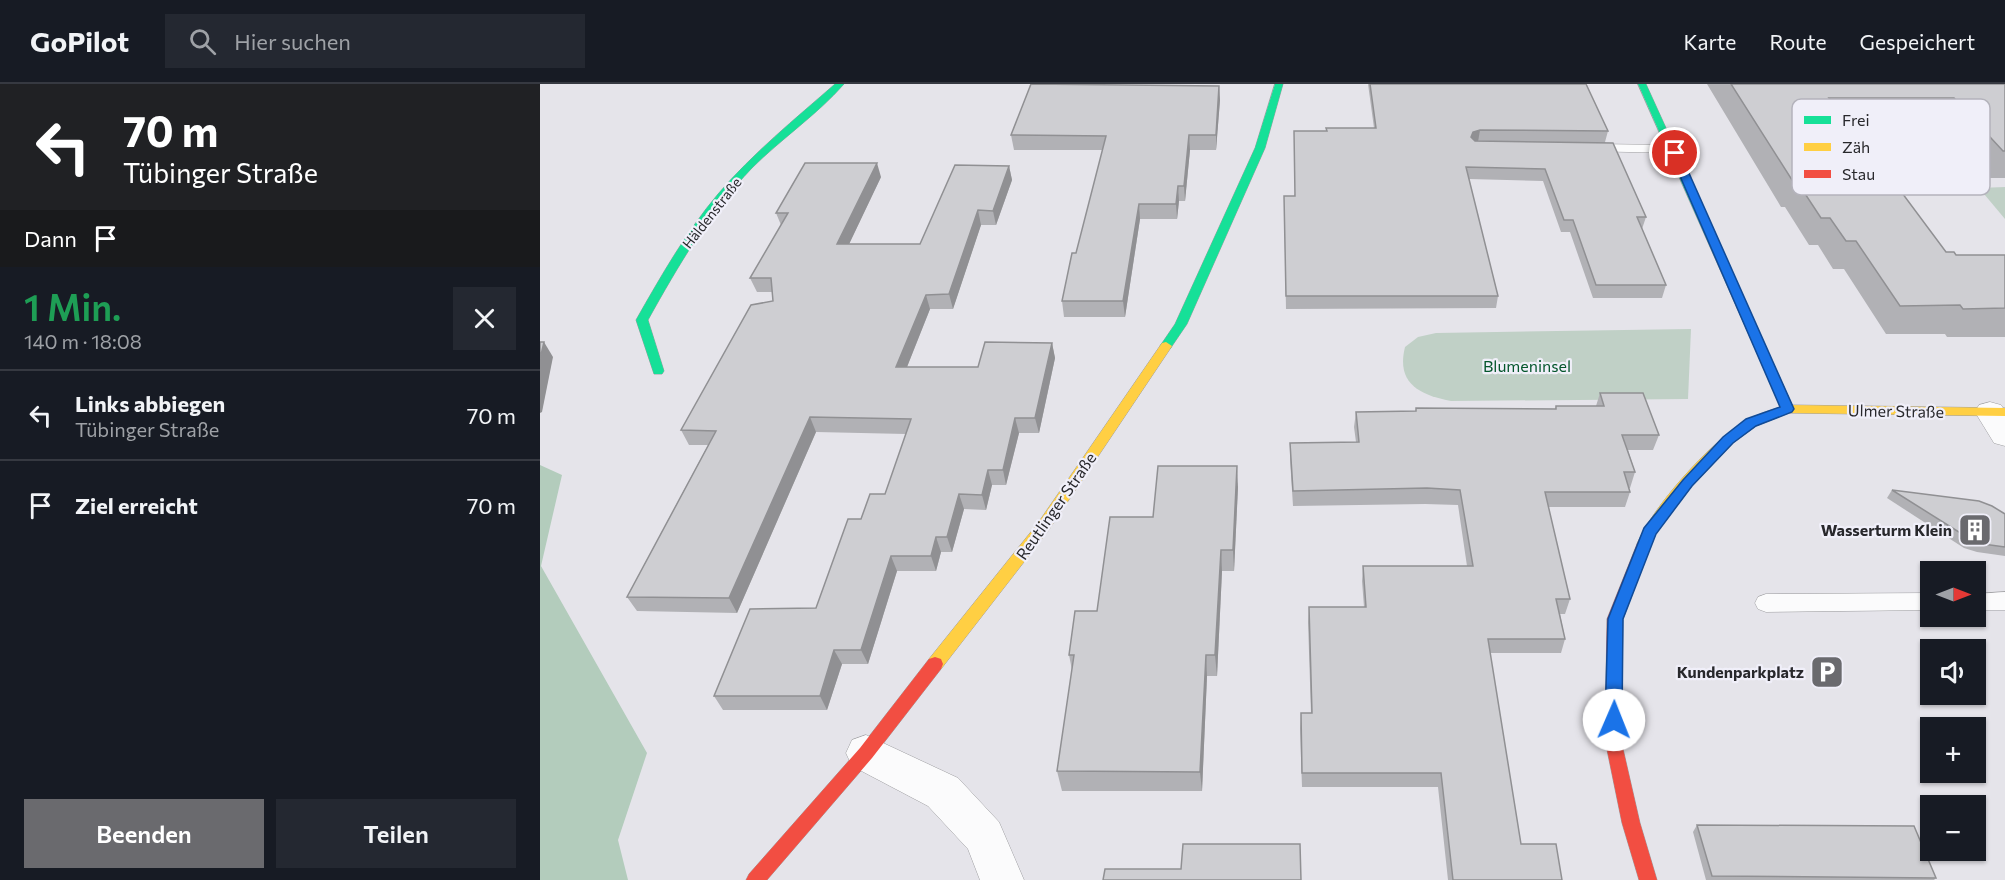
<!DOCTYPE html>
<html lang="de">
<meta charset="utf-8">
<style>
:root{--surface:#171b24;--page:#242831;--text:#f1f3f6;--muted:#9ea1a6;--line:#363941;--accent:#6a6a6e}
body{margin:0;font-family:Commissioner,sans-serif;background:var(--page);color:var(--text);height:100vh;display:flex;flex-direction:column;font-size:22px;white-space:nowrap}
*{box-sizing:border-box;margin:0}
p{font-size:20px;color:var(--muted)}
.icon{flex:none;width:33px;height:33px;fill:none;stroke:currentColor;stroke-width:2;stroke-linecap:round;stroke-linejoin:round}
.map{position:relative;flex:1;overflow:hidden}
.panel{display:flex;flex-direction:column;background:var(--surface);width:540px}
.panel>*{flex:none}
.guide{background:#202124;color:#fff;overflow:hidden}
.needle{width:39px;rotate:90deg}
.buttons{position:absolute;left:1380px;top:477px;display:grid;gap:12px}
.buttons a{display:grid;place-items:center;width:66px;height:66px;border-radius:0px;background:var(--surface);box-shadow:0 2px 4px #0004;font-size:30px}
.pin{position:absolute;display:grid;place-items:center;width:51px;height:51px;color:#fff;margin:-26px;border:3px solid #fff;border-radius:50%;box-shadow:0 2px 6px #0007}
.me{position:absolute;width:66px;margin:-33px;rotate:1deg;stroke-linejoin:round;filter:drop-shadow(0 0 4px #0008)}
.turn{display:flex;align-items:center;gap:21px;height:126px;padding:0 24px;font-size:27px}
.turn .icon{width:78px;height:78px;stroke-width:2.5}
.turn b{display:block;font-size:42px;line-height:51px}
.then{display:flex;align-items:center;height:57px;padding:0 24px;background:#0003;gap:12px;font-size:22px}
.round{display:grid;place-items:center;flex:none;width:63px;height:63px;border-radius:0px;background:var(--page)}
.overview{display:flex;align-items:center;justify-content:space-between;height:102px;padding:0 24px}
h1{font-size:36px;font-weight:600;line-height:45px;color:#1e9e55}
.cta{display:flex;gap:12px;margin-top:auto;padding:12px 24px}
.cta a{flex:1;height:69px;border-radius:0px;background:var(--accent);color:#fff;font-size:24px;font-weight:600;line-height:69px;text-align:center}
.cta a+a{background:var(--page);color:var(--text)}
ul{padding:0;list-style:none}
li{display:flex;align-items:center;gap:18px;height:90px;padding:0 24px;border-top:2px solid var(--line)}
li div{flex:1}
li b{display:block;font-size:22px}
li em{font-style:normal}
header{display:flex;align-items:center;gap:36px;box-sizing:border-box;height:84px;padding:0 30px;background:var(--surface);border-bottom:2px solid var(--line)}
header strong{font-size:28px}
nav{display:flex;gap:33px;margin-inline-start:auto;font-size:21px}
.search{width:420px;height:54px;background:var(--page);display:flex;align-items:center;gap:15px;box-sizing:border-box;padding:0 21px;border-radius:0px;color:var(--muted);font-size:22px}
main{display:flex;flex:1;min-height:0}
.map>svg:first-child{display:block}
</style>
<header>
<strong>GoPilot</strong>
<div class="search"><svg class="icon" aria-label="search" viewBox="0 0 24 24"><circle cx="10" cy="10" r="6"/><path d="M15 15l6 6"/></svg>Hier suchen</div>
<nav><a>Karte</a><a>Route</a><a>Gespeichert</a></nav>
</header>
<main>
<section class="panel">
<div class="guide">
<div class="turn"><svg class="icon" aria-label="left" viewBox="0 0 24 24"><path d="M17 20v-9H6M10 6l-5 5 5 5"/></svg><div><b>70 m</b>Tübinger Straße</div></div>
<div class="then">Dann<svg class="icon" aria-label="arrive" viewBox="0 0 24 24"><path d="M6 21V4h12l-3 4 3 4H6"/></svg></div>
</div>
<div class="overview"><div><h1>1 Min.</h1><p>140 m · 18:08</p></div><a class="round"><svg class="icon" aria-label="close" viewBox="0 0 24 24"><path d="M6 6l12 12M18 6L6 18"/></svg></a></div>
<ul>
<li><svg class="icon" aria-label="left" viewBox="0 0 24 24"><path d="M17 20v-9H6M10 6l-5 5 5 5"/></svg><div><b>Links abbiegen</b><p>Tübinger Straße</p></div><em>70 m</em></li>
<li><svg class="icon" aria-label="arrive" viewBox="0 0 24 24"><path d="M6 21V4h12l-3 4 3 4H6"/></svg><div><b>Ziel erreicht</b></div><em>70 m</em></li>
</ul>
<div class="cta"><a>Beenden</a><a>Teilen</a></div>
</section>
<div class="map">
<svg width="1465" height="796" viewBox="0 0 1465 796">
<rect width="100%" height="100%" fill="#e5e4ea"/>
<g fill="#c0d0c6">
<polygon points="1465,103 1465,135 1439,104"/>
<path d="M 1151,245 L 1148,315 L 911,317 C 879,311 856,299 865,263 L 878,253 L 896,249 Z"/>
</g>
<polygon fill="#b3ccbc" points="0,381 22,391 1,482 107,669 78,756 88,796 0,796"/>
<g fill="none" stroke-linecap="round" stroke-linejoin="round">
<defs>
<g id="lane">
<polygon points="1051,60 1132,61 1139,65 1132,69 1046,67 1044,64 1046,61"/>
<polygon points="1465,508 1465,526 1436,526 1436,510"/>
<polygon points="1226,510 1390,509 1390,526 1226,528 1218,525 1215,519 1218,513"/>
</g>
<g id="street">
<polygon points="1450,318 1461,321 1465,327 1465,362 1454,359 1435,328 1439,321"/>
<polygon points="326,651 418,694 459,738 484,796 440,796 428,765 388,722 312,682 306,669 312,656"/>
</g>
<g id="fast">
<path d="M 295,0 L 304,0 C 278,30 241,55 212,84 C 169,129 138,182 108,236 L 124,287 L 122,290 L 114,290 L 96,236 C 121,192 146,148 178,110 C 213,69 255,35 295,0 Z"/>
<polygon points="735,0 743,0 725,64 647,240 630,265 622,265 620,262 635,240 715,64"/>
<polygon points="1098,0 1106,0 1254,325 1252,328 1244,328 1242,325"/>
</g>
<g id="slow">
<polygon points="626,258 632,262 508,447 401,585 395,587 389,585 387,580 389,575 498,439 622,259"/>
<path d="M 1248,321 L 1465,324 L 1465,332 L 1249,329 L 1216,342 L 1193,359 L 1152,402 L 1115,450 L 1109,464 L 1099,464 L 1097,460 C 1113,422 1169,360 1204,338 C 1216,330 1234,325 1248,321 Z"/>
</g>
<g id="jam">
<polygon points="1104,455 1109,456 1111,460 1083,535 1081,656 1100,739 1117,796 1099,796 1082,739 1065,656 1067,535 1097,460 1099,456"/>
<polygon points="395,573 401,575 403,580 401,585 332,674 227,796 206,796 209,790 320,664 389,575"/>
</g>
</defs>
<use href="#lane" stroke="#9e9ea1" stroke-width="1"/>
<use href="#street" stroke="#9e9ea1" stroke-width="1"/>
<use href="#fast" stroke="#9e9ea1" stroke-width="1"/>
<use href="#slow" stroke="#9e9ea1" stroke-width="1"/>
<use href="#jam" stroke="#9e9ea1" stroke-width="1"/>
<use href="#lane" fill="#fbfbfc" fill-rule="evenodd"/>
<use href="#street" fill="#fbfbfc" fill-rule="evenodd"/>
<use href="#fast" fill="#16e098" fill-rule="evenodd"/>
<use href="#slow" fill="#ffcf43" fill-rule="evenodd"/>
<use href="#jam" fill="#f24e42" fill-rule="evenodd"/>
</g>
<g fill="#b1b1b5">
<polygon points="491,0 679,2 680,16 676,66 650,66 645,117 639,117 637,135 600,135 585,233 524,233 522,217 536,169 563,66 474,66 471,51"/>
<polygon points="828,0 1046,0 1068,47 1065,58 1106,133 1102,145 1126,201 1122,214 1053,214 1030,148 1021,148 1003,97 929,95 958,212 956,224 746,225 744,112 754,112 786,47 834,44"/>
<polygon points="1167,0 1465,0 1465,94 1448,94 1402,40 1311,40 1345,82 1344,85 1406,168 1416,171 1465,171 1465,253 1407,253 1405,250 1346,250 1304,185 1293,185 1278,161 1269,161 1245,123 1241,123"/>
<polygon points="469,82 472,96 456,141 441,141 413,225 390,225 367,283 438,283 512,259 515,274 499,349 479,349 466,401 452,401 446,426 424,425 412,468 401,468 396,487 357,487 328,580 302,580 287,626 183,626 174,612 276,524 321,435 345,410 366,350 276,348 197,529 97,527 87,513 168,361 149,361 141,346 233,217 232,208 217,208 210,194 241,141 236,129 341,93 309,160 380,160"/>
<polygon points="1060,309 1119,351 1113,366 1088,366 1095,388 1090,404 1089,404 1090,408 1085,423 1008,423 1030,515 1025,530 1020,530 1025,555 1021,569 950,569 981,760 1022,796 908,796 898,703 762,703 760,644 761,629 771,629 768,538 769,523 824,523 822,497 823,482 927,482 918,421 885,420 753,422 750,375 750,359 816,358 814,343 816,328 876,327 876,324 1015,325 1016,322 1056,322"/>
<polygon points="698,403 694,487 682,487 677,592 667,592 662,707 522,707 517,687 532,586 529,571 557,527"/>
<polygon points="1352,406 1465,430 1465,472 1437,468 1424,464 1347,414"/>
<polygon points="1157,741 1396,794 1394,796 1166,796 1153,748"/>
</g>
<g fill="#909093">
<polygon points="679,2 680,16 676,66 676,51"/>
<polygon points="940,46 938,58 931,60 931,53 933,48"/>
<polygon points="649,51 650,66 645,117 644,102"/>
<polygon points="337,79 341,93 302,175 297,160"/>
<polygon points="469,82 472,96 456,141 453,127"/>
<polygon points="638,102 639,117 637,135 636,120"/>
<polygon points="599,120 600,135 585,233 583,217"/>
<polygon points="438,126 441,141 413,225 409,210"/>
<polygon points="386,211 390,225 361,298 356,283"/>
<polygon points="4,258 13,273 2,328 0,329 0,275"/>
<polygon points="512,259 515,274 499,349 495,334"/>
<polygon points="270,333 276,348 197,529 189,514"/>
<polygon points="475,334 479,349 466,401 463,386"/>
<polygon points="697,382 698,403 694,487 693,466"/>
<polygon points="448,386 452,401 446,426 442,411"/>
<polygon points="419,410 424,425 412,468 407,453"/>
<polygon points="396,453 401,468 396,487 391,472"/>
<polygon points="681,466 682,487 677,592 675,571"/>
<polygon points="351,472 357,487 328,580 321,566"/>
<polygon points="294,566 302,580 287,626 280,612"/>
<polygon points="666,571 667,592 662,707 660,688"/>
</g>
<g fill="#ceced2" stroke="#909093" stroke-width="1.5">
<polygon points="491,0 679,2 676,51 649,51 644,102 638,102 636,120 599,120 583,217 522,217 532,169 536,169 566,52 471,51"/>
<polygon points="830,0 1046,0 1068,47 940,46 933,48 931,53 935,57 1073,59 1106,133 1097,133 1126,201 1056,201 1033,136 1024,136 1005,85 926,83 958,212 746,212 744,112 755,112 754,47 787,47 786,44 836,44"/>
<polygon points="1191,0 1465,0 1465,67 1463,67 1414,14 1289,14 1345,82 1342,82 1406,168 1414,168 1416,171 1465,171 1465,224 1423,225 1420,221 1360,222 1316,157 1306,157 1290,134 1281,134 1256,96 1252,96"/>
<polygon points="265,79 337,79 297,160 380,160 415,81 469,82 453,127 438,126 409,210 386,211 356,283 438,283 445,258 512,259 495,334 475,334 463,386 448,386 442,411 419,410 407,453 396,453 391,472 351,472 321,566 294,566 280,612 174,612 210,525 276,524 308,435 321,435 330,410 345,410 371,335 270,333 189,514 87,513 176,347 141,346 211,221 233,217 231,194 210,194 248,129 236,129"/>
<polygon points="0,258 4,258 0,275"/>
<polygon points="1060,309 1103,309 1119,351 1082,351 1095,388 1084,388 1090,408 1005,408 1030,515 1016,515 1025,555 948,555 981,760 1016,760 1022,796 913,796 901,689 762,689 761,629 772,629 769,523 826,523 823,482 933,482 920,406 887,404 753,407 750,359 819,358 816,328 876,327 876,324 1016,325 1016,322 1064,322"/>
<polygon points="618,382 697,382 693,466 681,466 675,571 666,571 660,688 517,687 534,571 529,571 535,527 557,527 570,433 613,433"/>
<polygon points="1352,406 1439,417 1452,422 1465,430 1465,463 1443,460 1430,455"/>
<polygon points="1157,741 1374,742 1396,794 1172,792"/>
<polygon points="643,760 760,760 761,796 563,796 565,785 641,785"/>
</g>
<polygon fill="#1a73e8" stroke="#114b97" stroke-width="1.5" points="1131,67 1140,69 1254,325 1252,328 1216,342 1193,359 1152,402 1116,450 1083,535 1082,636 1079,641 1074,643 1068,641 1065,636 1068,535 1104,444 1143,396 1183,353 1206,335 1240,323 1130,69"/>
<defs>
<symbol id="building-square" viewBox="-11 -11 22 22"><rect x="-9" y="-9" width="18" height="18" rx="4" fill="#6a6a6e" stroke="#f0eff9"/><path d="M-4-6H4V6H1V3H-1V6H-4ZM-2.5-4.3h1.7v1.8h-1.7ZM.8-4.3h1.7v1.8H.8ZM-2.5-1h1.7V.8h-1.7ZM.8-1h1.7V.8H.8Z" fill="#fff"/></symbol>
<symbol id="parking-square" viewBox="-11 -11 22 22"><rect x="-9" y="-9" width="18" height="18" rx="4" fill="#6a6a6e" stroke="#f0eff9"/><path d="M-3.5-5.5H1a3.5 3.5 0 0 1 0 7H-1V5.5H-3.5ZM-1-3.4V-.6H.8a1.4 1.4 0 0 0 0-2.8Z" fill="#fff"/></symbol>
</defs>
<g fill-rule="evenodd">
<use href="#building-square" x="1416" y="427" width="38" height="38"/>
<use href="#parking-square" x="1268" y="569" width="38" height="38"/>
</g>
<g text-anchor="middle" stroke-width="4.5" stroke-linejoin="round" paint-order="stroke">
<g font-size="14" fill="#28282c" stroke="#f0eff9">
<text transform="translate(172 129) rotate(-52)" y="5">Häldenstraße</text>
</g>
<g font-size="16" fill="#04562c" stroke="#f0eff9">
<text x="987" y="288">Blumeninsel</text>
</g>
<g font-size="16" fill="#28282c" stroke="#f0eff9">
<text transform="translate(1356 327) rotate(1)" y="6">Ulmer Straße</text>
<text transform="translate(516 422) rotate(-55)" y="6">Reutlinger Straße</text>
</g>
<g font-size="16" font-weight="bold" fill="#28282c" stroke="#f0eff9" text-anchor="end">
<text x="1412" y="452">Wasserturm Klein</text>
<text x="1264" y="594">Kundenparkplatz</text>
</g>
</g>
<rect x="1252" y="15" width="198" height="96" rx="9" fill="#f0eff9" stroke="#b4b3bc" stroke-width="1.5"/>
<rect x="1264" y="32" width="27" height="8" fill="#16e098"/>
<rect x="1264" y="59" width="27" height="8" fill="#ffcf43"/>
<rect x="1264" y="86" width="27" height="8" fill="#f24e42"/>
<g font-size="16" fill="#28282c">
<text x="1302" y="42">Frei</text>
<text x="1302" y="69">Zäh</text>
<text x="1302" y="96">Stau</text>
</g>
</svg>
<div class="buttons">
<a><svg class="needle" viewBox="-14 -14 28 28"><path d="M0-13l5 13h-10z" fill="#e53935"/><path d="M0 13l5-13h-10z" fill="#9ea1a6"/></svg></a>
<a><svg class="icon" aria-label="sound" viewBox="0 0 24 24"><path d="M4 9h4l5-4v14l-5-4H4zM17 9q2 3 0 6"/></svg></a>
<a>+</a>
<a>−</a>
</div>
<div class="pin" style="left:1135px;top:69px;background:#d93025"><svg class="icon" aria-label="arrive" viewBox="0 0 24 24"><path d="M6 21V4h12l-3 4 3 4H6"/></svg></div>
<svg class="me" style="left:1074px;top:636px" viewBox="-20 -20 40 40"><circle r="19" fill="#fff"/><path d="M0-13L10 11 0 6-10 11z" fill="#1a73e8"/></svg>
</div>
</main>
